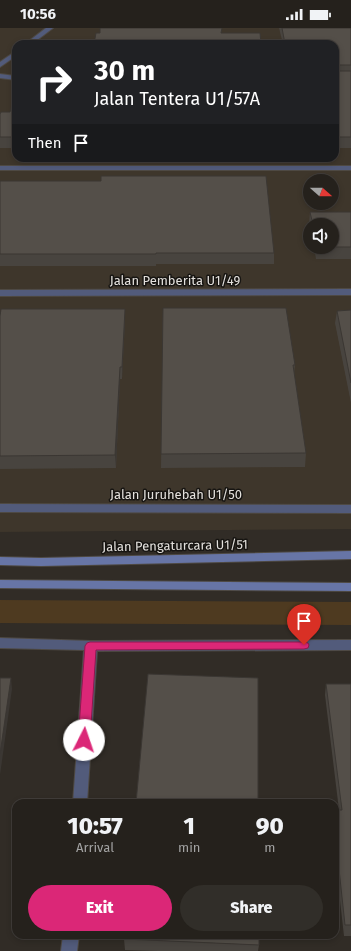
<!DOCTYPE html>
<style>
:root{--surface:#25211c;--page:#312e29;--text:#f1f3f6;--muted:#a3a3a3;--line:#423e3b;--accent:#db2777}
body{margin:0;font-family:"Fira Sans",sans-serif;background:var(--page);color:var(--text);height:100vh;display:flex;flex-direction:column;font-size:15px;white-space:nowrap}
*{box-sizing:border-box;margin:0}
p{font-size:13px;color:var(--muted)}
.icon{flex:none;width:22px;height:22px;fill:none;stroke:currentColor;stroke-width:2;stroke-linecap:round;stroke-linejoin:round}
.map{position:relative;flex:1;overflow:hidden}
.panel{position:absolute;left:12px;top:771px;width:327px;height:140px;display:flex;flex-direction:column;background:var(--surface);border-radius:12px;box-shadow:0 2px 6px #0003,0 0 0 1px var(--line)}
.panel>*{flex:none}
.banner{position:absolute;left:12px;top:12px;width:327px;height:122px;border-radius:12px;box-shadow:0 2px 6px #0003,0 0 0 1px var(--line);background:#202124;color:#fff;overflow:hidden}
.needle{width:26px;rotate:111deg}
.buttons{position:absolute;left:303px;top:146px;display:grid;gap:8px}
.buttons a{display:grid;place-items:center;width:36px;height:36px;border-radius:50%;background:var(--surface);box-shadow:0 2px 6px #0003,0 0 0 1px var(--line);font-size:20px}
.pin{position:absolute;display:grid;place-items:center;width:34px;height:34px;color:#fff;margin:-41px -17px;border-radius:50% 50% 50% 0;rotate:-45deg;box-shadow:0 0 4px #0007}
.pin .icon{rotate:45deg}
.me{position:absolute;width:44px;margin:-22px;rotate:4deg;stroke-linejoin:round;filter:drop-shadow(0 0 3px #0008)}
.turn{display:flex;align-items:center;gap:14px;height:84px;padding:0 16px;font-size:18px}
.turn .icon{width:52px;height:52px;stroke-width:2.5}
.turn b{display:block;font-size:28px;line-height:34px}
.then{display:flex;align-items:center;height:38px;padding:0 16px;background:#0003;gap:8px;font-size:15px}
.eta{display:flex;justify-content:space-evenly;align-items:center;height:68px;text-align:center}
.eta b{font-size:24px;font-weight:800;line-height:28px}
.action{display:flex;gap:8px;margin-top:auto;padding:8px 16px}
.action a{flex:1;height:46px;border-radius:24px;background:var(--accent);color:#fff;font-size:16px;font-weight:800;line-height:46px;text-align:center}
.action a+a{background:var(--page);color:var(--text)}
.status{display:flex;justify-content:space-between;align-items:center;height:28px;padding:0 20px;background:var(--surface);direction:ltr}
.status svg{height:11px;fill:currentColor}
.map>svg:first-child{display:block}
</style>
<div class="status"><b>10:56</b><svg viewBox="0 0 49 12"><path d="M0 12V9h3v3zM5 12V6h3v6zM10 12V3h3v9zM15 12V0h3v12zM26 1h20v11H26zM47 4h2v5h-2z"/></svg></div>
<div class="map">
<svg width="351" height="923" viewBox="0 0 351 923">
<rect width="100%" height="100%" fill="#312c26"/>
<path fill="#3e362b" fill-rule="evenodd" d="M 0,0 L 351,0 L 351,501 L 0,504 ZM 16,16 L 335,16 L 335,130 L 16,130 ZM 310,153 L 332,153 L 332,175 L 310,175 ZM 310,197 L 332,197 L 332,219 L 310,219 Z"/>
<polygon fill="#4e3a20" points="0,572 351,574 351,597 0,595"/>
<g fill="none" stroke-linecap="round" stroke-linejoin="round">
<defs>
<g id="minor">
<polygon points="46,0 53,0 32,16 25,16"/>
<polygon points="16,23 16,28 0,39 0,34"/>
<polygon points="0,46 16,48 16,52 0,50"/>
<rect x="0" y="138" width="351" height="4"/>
<polygon points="351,261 351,267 0,268 0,262"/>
<polygon points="0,476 351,477 351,485 0,484"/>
<polygon points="0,610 91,613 351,612 351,622 97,623 87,775 73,775 84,622 0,620"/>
<polygon points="63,907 79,907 77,923 61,923"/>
</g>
<g id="secondary">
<polygon points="351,523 351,531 41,538 0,537 0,529 41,530"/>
<polygon points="0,552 351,555 351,563 0,560"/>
</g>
</defs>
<use href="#minor" stroke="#4e4943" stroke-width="2"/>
<use href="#secondary" stroke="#4e4943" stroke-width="2"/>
<use href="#minor" fill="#525b7b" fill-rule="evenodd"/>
<use href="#secondary" fill="#6775a6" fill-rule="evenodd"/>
</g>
<g fill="#48443f">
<polygon points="279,0 351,0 351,120 335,120 335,16 283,16"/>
<polygon points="16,61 16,120 0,120 0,86 10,84"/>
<polygon points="0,153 274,225 274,236 156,236 156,238 0,238"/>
<polygon points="310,184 351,184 351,231 316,231 314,219 332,219 332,197 310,197 310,200 309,196"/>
<polygon points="163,280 295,337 294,346 306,425 305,439 161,440"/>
<polygon points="125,281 125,293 122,351 120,351 116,440 0,441 0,288"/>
<polygon points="351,282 351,375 335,295 337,283"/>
<polygon points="326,656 351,656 351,908 344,908 335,828 335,782 339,782 325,667"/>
<polygon points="124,911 259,917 258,923 157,923 125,922"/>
</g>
<g fill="#3b3733">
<polygon points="125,281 125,293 122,351 122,339"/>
<polygon points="120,339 120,351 116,440 115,427"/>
<polygon points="11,650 12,661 0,747 0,726"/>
</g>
<g fill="#544f49" stroke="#3b3733">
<polygon points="100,0 222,0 221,5 260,5 261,16 94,16 96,5 100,5"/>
<polygon points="282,0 351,0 351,37 336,37 335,40 335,16 285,16"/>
<rect x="335" y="43" width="16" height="66"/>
<polygon points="16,61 16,109 0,109 0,86 1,84 10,84"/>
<polygon points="101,148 266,148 274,225 156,225 156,226 0,226 0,153 101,153"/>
<polygon points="310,184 351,184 351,219 332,219 332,197 313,197"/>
<polygon points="163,280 286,280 295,337 293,337 306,425 161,426"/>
<polygon points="1,281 125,281 122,339 120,339 115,427 0,428 0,288"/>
<polygon points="351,282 351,355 337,283"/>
<polygon points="148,646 258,650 258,775 136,775"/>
<polygon points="0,650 11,650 0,726"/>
<polygon points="326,656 351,656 351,897 345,897 335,804 335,782 342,782"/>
<polygon points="124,907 259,907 259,917 124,911"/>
</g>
<polygon fill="#db2777" stroke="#8e194d" points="90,614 304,614 308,615 309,617 308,620 304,621 96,622 90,712 88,715 84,717 80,715 78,712 85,618 87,615"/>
<g text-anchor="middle" stroke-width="3" stroke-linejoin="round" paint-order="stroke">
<g font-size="13" fill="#e4e1dd" stroke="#171512">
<text x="175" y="257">Jalan Pemberita U1/49</text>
<text x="176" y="471">Jalan Juruhebah U1/50</text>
<text transform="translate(175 517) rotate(-1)" y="5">Jalan Pengaturcara U1/51</text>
</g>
</g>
</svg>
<div class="buttons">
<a><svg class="needle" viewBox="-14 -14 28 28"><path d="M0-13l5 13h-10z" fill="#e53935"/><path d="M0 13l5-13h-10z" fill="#a3a3a3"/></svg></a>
<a><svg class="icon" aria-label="sound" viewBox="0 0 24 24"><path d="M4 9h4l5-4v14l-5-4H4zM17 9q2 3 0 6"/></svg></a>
</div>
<div class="pin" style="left:304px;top:617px;background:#d93025"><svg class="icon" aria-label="arrive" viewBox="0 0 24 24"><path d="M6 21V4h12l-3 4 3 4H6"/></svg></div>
<svg class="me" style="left:84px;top:712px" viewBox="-20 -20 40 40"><circle r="19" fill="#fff"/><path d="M0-13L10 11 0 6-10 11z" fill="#db2777"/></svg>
<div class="banner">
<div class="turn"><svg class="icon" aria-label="right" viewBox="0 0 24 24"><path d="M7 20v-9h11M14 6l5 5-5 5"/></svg><div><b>30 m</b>Jalan Tentera U1/57A</div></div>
<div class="then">Then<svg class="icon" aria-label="arrive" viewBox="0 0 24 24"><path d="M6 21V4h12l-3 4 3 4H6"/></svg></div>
</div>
<section class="panel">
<div class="eta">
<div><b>10:57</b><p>Arrival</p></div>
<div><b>1</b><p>min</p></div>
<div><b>90</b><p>m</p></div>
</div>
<div class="action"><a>Exit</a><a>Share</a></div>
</section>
</div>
